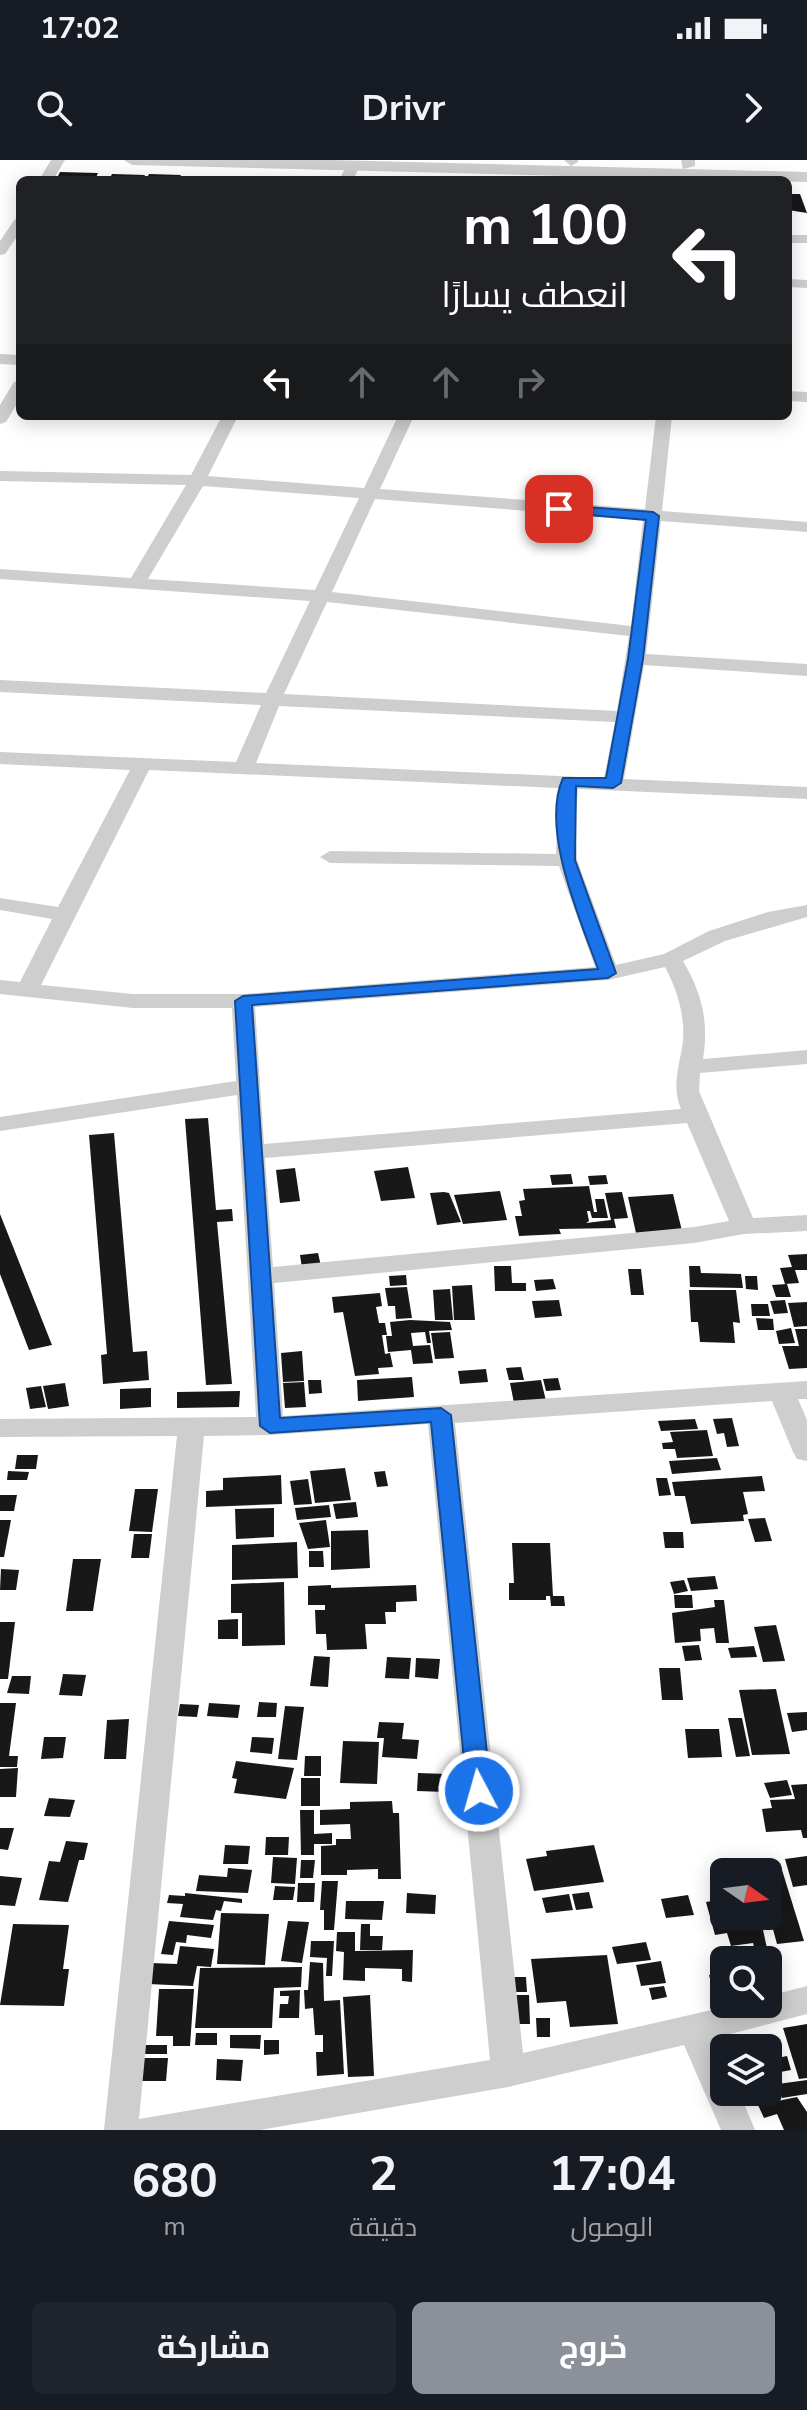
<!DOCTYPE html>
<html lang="ar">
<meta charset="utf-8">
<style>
:root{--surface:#171b24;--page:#20242c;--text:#f1f3f6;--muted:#9ea1a6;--accent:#8c9099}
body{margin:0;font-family:"Nunito Sans",Cairo,sans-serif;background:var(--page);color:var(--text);direction:rtl;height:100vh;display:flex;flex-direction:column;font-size:30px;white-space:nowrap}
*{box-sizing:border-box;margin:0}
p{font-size:26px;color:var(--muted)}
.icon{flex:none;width:44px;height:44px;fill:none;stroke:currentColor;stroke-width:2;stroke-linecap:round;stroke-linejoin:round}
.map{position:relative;height:1970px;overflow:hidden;direction:ltr}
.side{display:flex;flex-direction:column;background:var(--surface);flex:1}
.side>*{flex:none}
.guide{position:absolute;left:16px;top:16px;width:776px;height:244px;border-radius:12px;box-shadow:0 4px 20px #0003;direction:rtl;background:#202124;color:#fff;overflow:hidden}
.needle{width:52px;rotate:104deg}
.tools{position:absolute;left:710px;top:1698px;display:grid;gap:16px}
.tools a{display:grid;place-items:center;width:72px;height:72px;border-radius:12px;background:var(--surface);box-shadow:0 4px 20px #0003;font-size:40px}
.pin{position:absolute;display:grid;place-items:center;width:68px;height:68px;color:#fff;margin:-34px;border-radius:16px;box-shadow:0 4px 12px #0006}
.me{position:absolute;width:88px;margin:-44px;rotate:354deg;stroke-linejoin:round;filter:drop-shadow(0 0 6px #0008)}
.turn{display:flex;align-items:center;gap:28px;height:168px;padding:0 32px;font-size:36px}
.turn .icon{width:104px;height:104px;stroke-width:2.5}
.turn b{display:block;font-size:56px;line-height:68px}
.lanes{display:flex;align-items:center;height:76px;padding:0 32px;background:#0003;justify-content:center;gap:40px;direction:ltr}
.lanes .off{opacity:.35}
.eta{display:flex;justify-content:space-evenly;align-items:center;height:136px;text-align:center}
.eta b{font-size:48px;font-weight:700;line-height:56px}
.primary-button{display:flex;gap:16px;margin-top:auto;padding:16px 32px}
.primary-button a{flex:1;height:92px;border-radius:12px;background:var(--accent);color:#fff;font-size:32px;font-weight:700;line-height:92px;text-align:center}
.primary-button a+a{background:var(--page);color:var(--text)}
.status{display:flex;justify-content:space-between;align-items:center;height:56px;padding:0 40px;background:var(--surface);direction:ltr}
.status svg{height:22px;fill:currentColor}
header{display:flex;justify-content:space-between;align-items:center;height:104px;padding:0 32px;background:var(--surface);font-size:36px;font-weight:700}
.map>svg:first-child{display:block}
</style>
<div class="status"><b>17:02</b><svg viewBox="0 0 49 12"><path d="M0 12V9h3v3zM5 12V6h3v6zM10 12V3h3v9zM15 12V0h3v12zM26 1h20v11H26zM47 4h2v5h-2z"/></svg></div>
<header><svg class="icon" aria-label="forward" viewBox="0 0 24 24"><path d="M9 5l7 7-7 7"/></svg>Drivr<svg class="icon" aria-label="search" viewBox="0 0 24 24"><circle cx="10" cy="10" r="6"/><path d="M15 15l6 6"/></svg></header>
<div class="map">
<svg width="807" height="1970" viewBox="0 0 807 1970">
<rect width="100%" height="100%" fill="#fff"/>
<g fill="#181818">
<polygon points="60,12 98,13 95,20 56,20"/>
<polygon points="112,14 145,15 142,20 109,20"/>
<polygon points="149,14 181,15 178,20 146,20"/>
<polygon points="788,34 800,34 807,53 788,50"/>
<polygon points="208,958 216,1050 232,1049 233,1061 217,1062 232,1224 206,1225 185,959"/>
<polygon points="114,973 133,1192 147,1191 149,1220 103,1224 101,1195 107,1194 89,975"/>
<polygon points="408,1007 415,1038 381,1041 374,1011"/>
<polygon points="295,1008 300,1041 280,1043 276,1010"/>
<polygon points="571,1014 573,1024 552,1025 550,1015"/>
<polygon points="606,1015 608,1024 590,1025 588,1016"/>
<polygon points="589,1026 594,1052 597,1052 595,1039 604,1039 608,1058 592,1058 590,1051 587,1051 589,1061 586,1063 611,1060 605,1033 622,1032 628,1058 614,1059 616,1068 559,1069 561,1074 519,1076 515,1056 522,1056 519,1041 525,1040 523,1029"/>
<polygon points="500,1031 507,1060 463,1064 454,1035"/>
<polygon points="444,1032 449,1033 461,1062 437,1065 430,1033"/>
<polygon points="673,1034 682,1071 636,1073 628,1037"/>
<polygon points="0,1054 52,1185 29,1190 0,1114"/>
<polygon points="318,1093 321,1106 302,1108 300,1095"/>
<polygon points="807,1094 807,1110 795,1110 799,1123 785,1124 780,1108 792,1107 788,1095"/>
<polygon points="494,1106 511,1106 512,1123 526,1123 526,1131 495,1131"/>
<polygon points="689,1106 700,1106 701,1113 741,1114 743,1128 690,1127"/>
<polygon points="628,1109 641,1109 644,1135 631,1135"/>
<polygon points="406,1115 407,1125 390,1126 389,1116"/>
<polygon points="745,1116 757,1116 758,1130 746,1129"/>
<polygon points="553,1119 556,1129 536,1131 534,1120"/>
<polygon points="787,1124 791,1137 776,1137 772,1125"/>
<polygon points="472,1125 475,1160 454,1160 452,1126"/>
<polygon points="407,1127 412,1158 396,1159 395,1146 388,1146 385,1128"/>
<polygon points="450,1129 453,1160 435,1160 433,1130"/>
<polygon points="689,1130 736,1130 740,1163 733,1162 735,1183 700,1182 698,1162 691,1162"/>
<polygon points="380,1133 382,1146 376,1147 379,1163 385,1163 387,1175 382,1175 385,1194 390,1193 393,1207 378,1208 379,1214 355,1216 343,1152 334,1153 332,1137"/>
<polygon points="559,1140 562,1156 535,1158 532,1141"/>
<polygon points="785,1140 788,1153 774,1154 770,1141"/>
<polygon points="807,1142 807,1166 794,1167 788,1143"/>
<polygon points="751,1144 768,1144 770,1156 752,1156"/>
<polygon points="756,1158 773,1159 774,1170 758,1170"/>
<polygon points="410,1160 450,1162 452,1170 429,1171 431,1183 427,1183 425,1172 411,1173 413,1186 430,1185 433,1203 413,1204 411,1190 388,1192 386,1176 392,1176 390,1162"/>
<polygon points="791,1168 795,1183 779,1184 776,1171"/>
<polygon points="795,1169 807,1169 807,1208 789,1209 782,1186 799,1186"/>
<polygon points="450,1172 454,1198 435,1199 431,1173"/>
<polygon points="302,1191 304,1221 283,1222 281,1193"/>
<polygon points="521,1207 524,1220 509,1220 506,1208"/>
<polygon points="486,1209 488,1222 460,1224 458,1211"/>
<polygon points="412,1217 414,1237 358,1241 357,1220"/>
<polygon points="558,1218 561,1230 546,1231 543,1219"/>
<polygon points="308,1220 321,1220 322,1233 309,1234"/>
<polygon points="541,1220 546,1241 514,1243 510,1223"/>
<polygon points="304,1222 306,1247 285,1248 283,1223"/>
<polygon points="65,1223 69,1246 48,1249 43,1226"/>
<polygon points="41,1226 46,1247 30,1249 26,1228"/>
<polygon points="151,1228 151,1247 120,1249 120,1229"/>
<polygon points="240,1231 239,1247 177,1248 177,1232"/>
<polygon points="732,1258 739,1286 727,1287 724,1273 717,1274 713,1259"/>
<polygon points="695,1259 698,1269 661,1271 658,1261"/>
<polygon points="707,1270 713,1296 677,1298 675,1289 663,1289 662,1283 673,1282 670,1272"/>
<polygon points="17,1295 38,1295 36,1309 15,1309"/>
<polygon points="717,1298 721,1310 672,1314 669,1301"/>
<polygon points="345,1308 351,1340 315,1343 310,1311"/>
<polygon points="8,1311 29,1312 27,1320 7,1320"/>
<polygon points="385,1311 388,1326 377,1327 374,1312"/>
<polygon points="281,1315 282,1344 206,1347 206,1331 223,1330 223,1318"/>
<polygon points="762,1316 765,1331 743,1332 748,1354 743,1355 744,1361 691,1364 685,1336 675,1336 672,1322"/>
<polygon points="656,1318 667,1318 671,1335 659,1336"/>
<polygon points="308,1319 312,1344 294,1345 290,1321"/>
<polygon points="135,1329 158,1329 152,1372 129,1371"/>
<polygon points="0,1335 17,1335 14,1351 0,1351"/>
<polygon points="356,1342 358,1357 336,1359 333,1344"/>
<polygon points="329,1345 331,1357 297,1360 295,1348"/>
<polygon points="274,1348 274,1377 236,1379 235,1349"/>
<polygon points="765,1358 772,1381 755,1382 748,1359"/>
<polygon points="0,1360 11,1360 4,1397 0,1397"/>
<polygon points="326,1360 330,1387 308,1389 299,1363"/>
<polygon points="368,1370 370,1408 331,1410 331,1371"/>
<polygon points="663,1372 683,1372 684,1388 665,1388"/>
<polygon points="134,1374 152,1374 149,1398 131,1398"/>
<polygon points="297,1382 298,1418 232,1420 232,1385"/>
<polygon points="512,1383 550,1383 553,1436 564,1436 565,1446 551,1446 550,1436 546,1436 546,1440 509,1440 509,1423 514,1423"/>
<polygon points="309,1391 323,1391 324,1407 309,1407"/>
<polygon points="73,1399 101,1399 93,1451 66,1451"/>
<polygon points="1,1409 19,1410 16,1430 0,1430"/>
<polygon points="715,1416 718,1429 691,1431 687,1418"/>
<polygon points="684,1420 688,1431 674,1434 670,1422"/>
<polygon points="284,1422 285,1485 242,1486 242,1453 231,1453 231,1424"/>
<polygon points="331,1425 331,1428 416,1425 417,1441 396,1442 396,1452 385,1452 386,1464 365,1464 367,1489 327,1490 326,1474 316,1474 315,1450 325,1450 325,1445 308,1445 308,1426"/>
<polygon points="674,1435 692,1435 693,1448 675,1448"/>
<polygon points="714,1440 724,1440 729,1483 716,1483 714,1468 700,1469 701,1481 675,1483 672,1453 715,1447"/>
<polygon points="238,1459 238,1479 218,1479 218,1460"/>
<polygon points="0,1462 15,1462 8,1519 0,1519"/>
<polygon points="776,1465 785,1501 763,1502 754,1467"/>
<polygon points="699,1485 702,1500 685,1501 682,1486"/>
<polygon points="754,1486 757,1497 731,1498 728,1488"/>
<polygon points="314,1496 330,1497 328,1527 310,1526"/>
<polygon points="387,1497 411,1498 409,1519 385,1518"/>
<polygon points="416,1498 440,1499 438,1519 415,1517"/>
<polygon points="659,1508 680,1508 683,1540 662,1540"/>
<polygon points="63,1514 86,1515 82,1536 59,1535"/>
<polygon points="12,1516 31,1516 29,1534 7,1533"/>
<polygon points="776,1529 790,1594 752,1595 739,1530"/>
<polygon points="259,1542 277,1543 276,1557 257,1557"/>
<polygon points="0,1543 16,1543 9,1596 18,1596 17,1607 0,1607"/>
<polygon points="209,1543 240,1545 238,1558 207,1556"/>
<polygon points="180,1544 199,1545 197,1557 178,1556"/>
<polygon points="285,1546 304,1547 297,1600 278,1599"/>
<polygon points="807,1552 807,1570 792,1572 787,1553"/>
<polygon points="728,1558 742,1558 750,1596 736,1597"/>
<polygon points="129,1559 126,1599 104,1599 107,1560"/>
<polygon points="379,1562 404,1563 402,1579 419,1580 417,1599 382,1597 384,1578 377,1578"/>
<polygon points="685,1569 719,1569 722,1597 688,1598"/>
<polygon points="44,1577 66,1577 63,1598 41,1599"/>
<polygon points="252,1577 274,1578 272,1594 250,1592"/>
<polygon points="343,1581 379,1582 377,1624 340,1623"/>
<polygon points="305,1596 321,1596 321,1616 304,1616"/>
<polygon points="236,1601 294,1608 286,1639 234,1633 237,1619 232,1618"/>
<polygon points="18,1608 16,1637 0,1637 0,1609"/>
<polygon points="418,1613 447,1614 446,1632 417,1631"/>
<rect x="301" y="1618" width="19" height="28"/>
<polygon points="787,1620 792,1635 770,1638 764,1623"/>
<polygon points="807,1624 807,1678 803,1678 801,1670 766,1672 762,1649 772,1648 770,1640 795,1639 791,1625"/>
<polygon points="49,1638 75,1640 70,1657 44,1656"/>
<polygon points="392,1641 393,1653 399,1653 401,1719 378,1719 378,1709 347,1710 347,1715 321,1715 321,1686 336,1685 336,1679 351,1679 350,1664 320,1665 320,1650 350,1649 350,1642"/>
<polygon points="300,1650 314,1650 314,1674 332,1673 332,1684 314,1684 314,1695 301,1695"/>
<polygon points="0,1668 14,1668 8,1690 0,1689"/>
<polygon points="266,1677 289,1677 288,1695 265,1695"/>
<polygon points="66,1681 88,1683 84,1700 79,1700 68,1742 39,1740 49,1701 60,1702"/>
<polygon points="225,1685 250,1686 248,1704 223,1704"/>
<polygon points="594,1685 604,1722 534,1731 526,1699 547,1696 546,1691"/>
<polygon points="807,1696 807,1725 793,1727 785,1699"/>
<polygon points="273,1697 297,1698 295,1724 271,1723"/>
<polygon points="301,1700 315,1700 313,1718 300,1718"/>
<polygon points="228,1708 252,1710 248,1733 196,1731 199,1715 227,1717"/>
<polygon points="782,1710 804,1781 777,1784 768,1751 768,1711"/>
<polygon points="724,1715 724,1756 760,1756 768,1793 756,1795 753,1783 731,1786 727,1773 715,1775 706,1742 718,1740 711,1716"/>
<polygon points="0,1716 22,1718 15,1746 0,1745"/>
<polygon points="322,1721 338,1721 334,1770 324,1770 324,1750 320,1750"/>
<polygon points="298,1723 315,1723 314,1742 297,1742"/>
<polygon points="275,1726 295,1727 293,1740 273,1740"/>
<polygon points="589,1732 593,1748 576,1750 572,1734"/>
<polygon points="185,1733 242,1739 242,1743 224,1741 221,1751 216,1750 213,1760 180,1757 183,1744 167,1743 169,1735 185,1736"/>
<polygon points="407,1733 436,1735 435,1754 406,1753"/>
<polygon points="569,1734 573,1750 546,1753 542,1738"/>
<polygon points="688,1735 694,1755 666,1758 661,1739"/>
<polygon points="346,1741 384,1741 382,1760 345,1759"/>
<polygon points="221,1753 269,1754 265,1805 217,1804"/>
<polygon points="169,1761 214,1765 211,1778 187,1775 186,1783 176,1782 173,1795 161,1794"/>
<polygon points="288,1761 309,1762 302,1803 281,1801"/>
<polygon points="13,1764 69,1765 63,1809 69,1809 64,1846 0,1845"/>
<polygon points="361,1764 370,1764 370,1776 383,1776 382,1790 360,1790"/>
<polygon points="337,1772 355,1772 355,1791 413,1790 412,1822 402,1821 402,1809 365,1808 365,1821 343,1820 344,1792 336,1791"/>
<polygon points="311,1781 334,1781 332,1816 326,1816 327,1798 310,1797"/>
<polygon points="646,1782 651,1800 617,1804 612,1787"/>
<polygon points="180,1786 214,1789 211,1807 197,1806 193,1826 148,1824 151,1803 177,1804"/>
<polygon points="607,1795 618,1864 570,1867 566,1841 537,1843 531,1799"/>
<polygon points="740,1796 741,1800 724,1800 724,1828 713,1830 709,1815 721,1814 717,1798"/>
<polygon points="661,1801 666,1823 641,1826 636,1805"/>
<polygon points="310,1802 323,1803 324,1841 340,1840 344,1914 317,1916 316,1892 323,1892 323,1875 315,1875 313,1848 305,1849 304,1830 308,1830"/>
<polygon points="302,1807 301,1827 274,1828 272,1868 195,1868 200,1808"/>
<polygon points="507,1817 526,1817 527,1832 508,1832"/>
<polygon points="664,1826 667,1837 652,1840 649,1828"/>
<polygon points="159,1829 194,1829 190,1886 173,1886 173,1876 156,1876"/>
<polygon points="300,1830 299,1858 279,1858 280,1844 288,1844 289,1836 280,1836 280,1831"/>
<polygon points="370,1835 374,1916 348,1917 343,1837"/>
<polygon points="507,1835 529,1835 530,1864 508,1864"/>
<polygon points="536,1858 550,1858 550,1877 537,1877"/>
<polygon points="807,1864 807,1918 799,1919 783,1868"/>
<polygon points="196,1873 217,1873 217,1885 195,1885"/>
<polygon points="230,1875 261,1875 260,1889 230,1888"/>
<polygon points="740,1875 744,1888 724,1888 724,1902 714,1881"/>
<polygon points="264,1880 279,1880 279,1894 264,1895"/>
<polygon points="142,1885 167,1885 167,1894 141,1894"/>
<polygon points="787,1896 791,1910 775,1913 777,1919 768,1921 768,1900"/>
<polygon points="137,1898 168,1898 166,1921 135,1921"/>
<polygon points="217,1899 243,1900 241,1921 216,1920"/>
<polygon points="807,1920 807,1934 782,1938 778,1924"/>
<polygon points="797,1937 807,1952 807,1970 784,1970 777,1954 764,1958 758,1945"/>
</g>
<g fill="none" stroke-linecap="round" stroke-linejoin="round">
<g fill="#cecece" fill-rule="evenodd">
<polygon points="51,0 65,0 53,20 39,20"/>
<polygon points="564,0 578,0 578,2 571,6"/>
<polygon points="681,0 695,0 695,6 683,9"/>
<polygon points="348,3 360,6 353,20 339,20"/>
<polygon points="20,58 20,72 5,94 0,95 0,81 15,59"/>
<rect x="788" y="75" width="19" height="8"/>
<polygon points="788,119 807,120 807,128 788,127"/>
<polygon points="0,194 20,195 20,205 0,204"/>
<polygon points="20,220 20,239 6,262 0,264 0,245 14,222"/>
<polygon points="788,231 807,232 807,242 788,241"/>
<path d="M 222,256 L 238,256 L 208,316 L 364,328 L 398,256 L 414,256 L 380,329 L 645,349 L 656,256 L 672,256 L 662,351 L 807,362 L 807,372 L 661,361 L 646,494 L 807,504 L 807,516 L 644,505 L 624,619 L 807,627 L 807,639 L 578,629 L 575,666 L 577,700 L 616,805 L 664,794 L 709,771 L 768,752 L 807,745 L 807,757 L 725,781 L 683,801 C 702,833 709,862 703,899 L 807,890 L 807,904 L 700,913 L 699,931 L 753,1058 L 807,1055 L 807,1071 L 744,1074 L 694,1083 L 274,1123 L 283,1256 L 807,1221 L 807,1239 L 798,1239 L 807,1260 L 807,1301 L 797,1299 L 793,1292 L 772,1241 L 455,1263 L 523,1893 L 738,1844 L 768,1844 L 768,1836 L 807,1826 L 807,1854 L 715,1878 L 724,1899 L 724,1932 L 739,1932 L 755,1970 L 721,1970 L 684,1885 L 508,1927 L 260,1970 L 104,1970 L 177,1276 L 0,1277 L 0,1259 L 256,1257 L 237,935 L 0,971 L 0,957 L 236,921 L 232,848 L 133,848 L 0,834 L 0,820 L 20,822 L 52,759 L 0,750 L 0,738 L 58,747 L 130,610 L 0,604 L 0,592 L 236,602 L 261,545 L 0,532 L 0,520 L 266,533 L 310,441 L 0,419 L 0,409 L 131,418 L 186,325 L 0,321 L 0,311 L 191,315 ZM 203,326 L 359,338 L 315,430 L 148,419 ZM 375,339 L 643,360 L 631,466 L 332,432 ZM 327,442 L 629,476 L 617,551 L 284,534 ZM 279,546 L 615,562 L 604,618 L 256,603 ZM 149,610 L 558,628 L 556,694 L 330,691 L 320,697 L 330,703 L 559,706 L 595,807 L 243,834 L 133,834 L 41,825 ZM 665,807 C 677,830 685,854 683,881 C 680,905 671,925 681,949 L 264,984 L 255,847 L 608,820 ZM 687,963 L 729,1061 L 694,1067 L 273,1107 L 265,998 ZM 428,1264 L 490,1900 L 139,1959 L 204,1276 L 270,1275 Z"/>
</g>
<polygon fill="#cecece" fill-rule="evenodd" points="124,0 332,0 807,12 807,22 132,5"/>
</g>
<path fill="#1a73e8" stroke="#114b97" stroke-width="2" d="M 559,345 L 653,352 L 659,356 L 643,499 L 621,623 L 613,628 L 576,626 L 575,700 L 616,813 L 608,818 L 252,845 L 280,1258 L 441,1248 L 451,1255 L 491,1631 L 487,1638 L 479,1640 L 471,1638 L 467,1631 L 431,1262 L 270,1273 L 260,1266 L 235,841 L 243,836 L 598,809 C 580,759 540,669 563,618 L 606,618 L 628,499 L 646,360 L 554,352 L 552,349 Z"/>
</svg>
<div class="tools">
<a><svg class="needle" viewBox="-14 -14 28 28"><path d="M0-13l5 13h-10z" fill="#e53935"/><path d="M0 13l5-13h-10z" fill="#9ea1a6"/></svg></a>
<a><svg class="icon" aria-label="search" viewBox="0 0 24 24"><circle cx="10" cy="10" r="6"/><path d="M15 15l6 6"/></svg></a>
<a><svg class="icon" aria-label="layers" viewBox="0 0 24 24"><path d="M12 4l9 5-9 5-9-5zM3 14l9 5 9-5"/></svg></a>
</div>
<div class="pin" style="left:559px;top:349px;background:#d93025"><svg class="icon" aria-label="arrive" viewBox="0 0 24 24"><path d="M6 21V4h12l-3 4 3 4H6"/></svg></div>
<svg class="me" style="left:479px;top:1631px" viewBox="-20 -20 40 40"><circle r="17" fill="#1a73e8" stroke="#fff" stroke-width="3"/><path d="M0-11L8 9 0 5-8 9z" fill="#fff"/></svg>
<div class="guide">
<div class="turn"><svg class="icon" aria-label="left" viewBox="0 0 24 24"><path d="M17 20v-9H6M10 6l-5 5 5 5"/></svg><div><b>100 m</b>انعطف يسارًا</div></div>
<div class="lanes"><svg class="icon" aria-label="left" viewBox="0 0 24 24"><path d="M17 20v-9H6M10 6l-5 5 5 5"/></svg><svg class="icon off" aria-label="ahead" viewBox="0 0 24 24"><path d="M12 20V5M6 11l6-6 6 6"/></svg><svg class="icon off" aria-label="ahead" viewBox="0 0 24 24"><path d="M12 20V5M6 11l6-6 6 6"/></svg><svg class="icon off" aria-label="right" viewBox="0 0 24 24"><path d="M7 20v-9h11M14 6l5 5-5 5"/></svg></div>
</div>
</div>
<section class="side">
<div class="eta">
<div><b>17:04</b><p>الوصول</p></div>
<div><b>2</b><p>دقيقة</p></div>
<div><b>680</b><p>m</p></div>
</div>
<div class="primary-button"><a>خروج</a><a>مشاركة</a></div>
</section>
